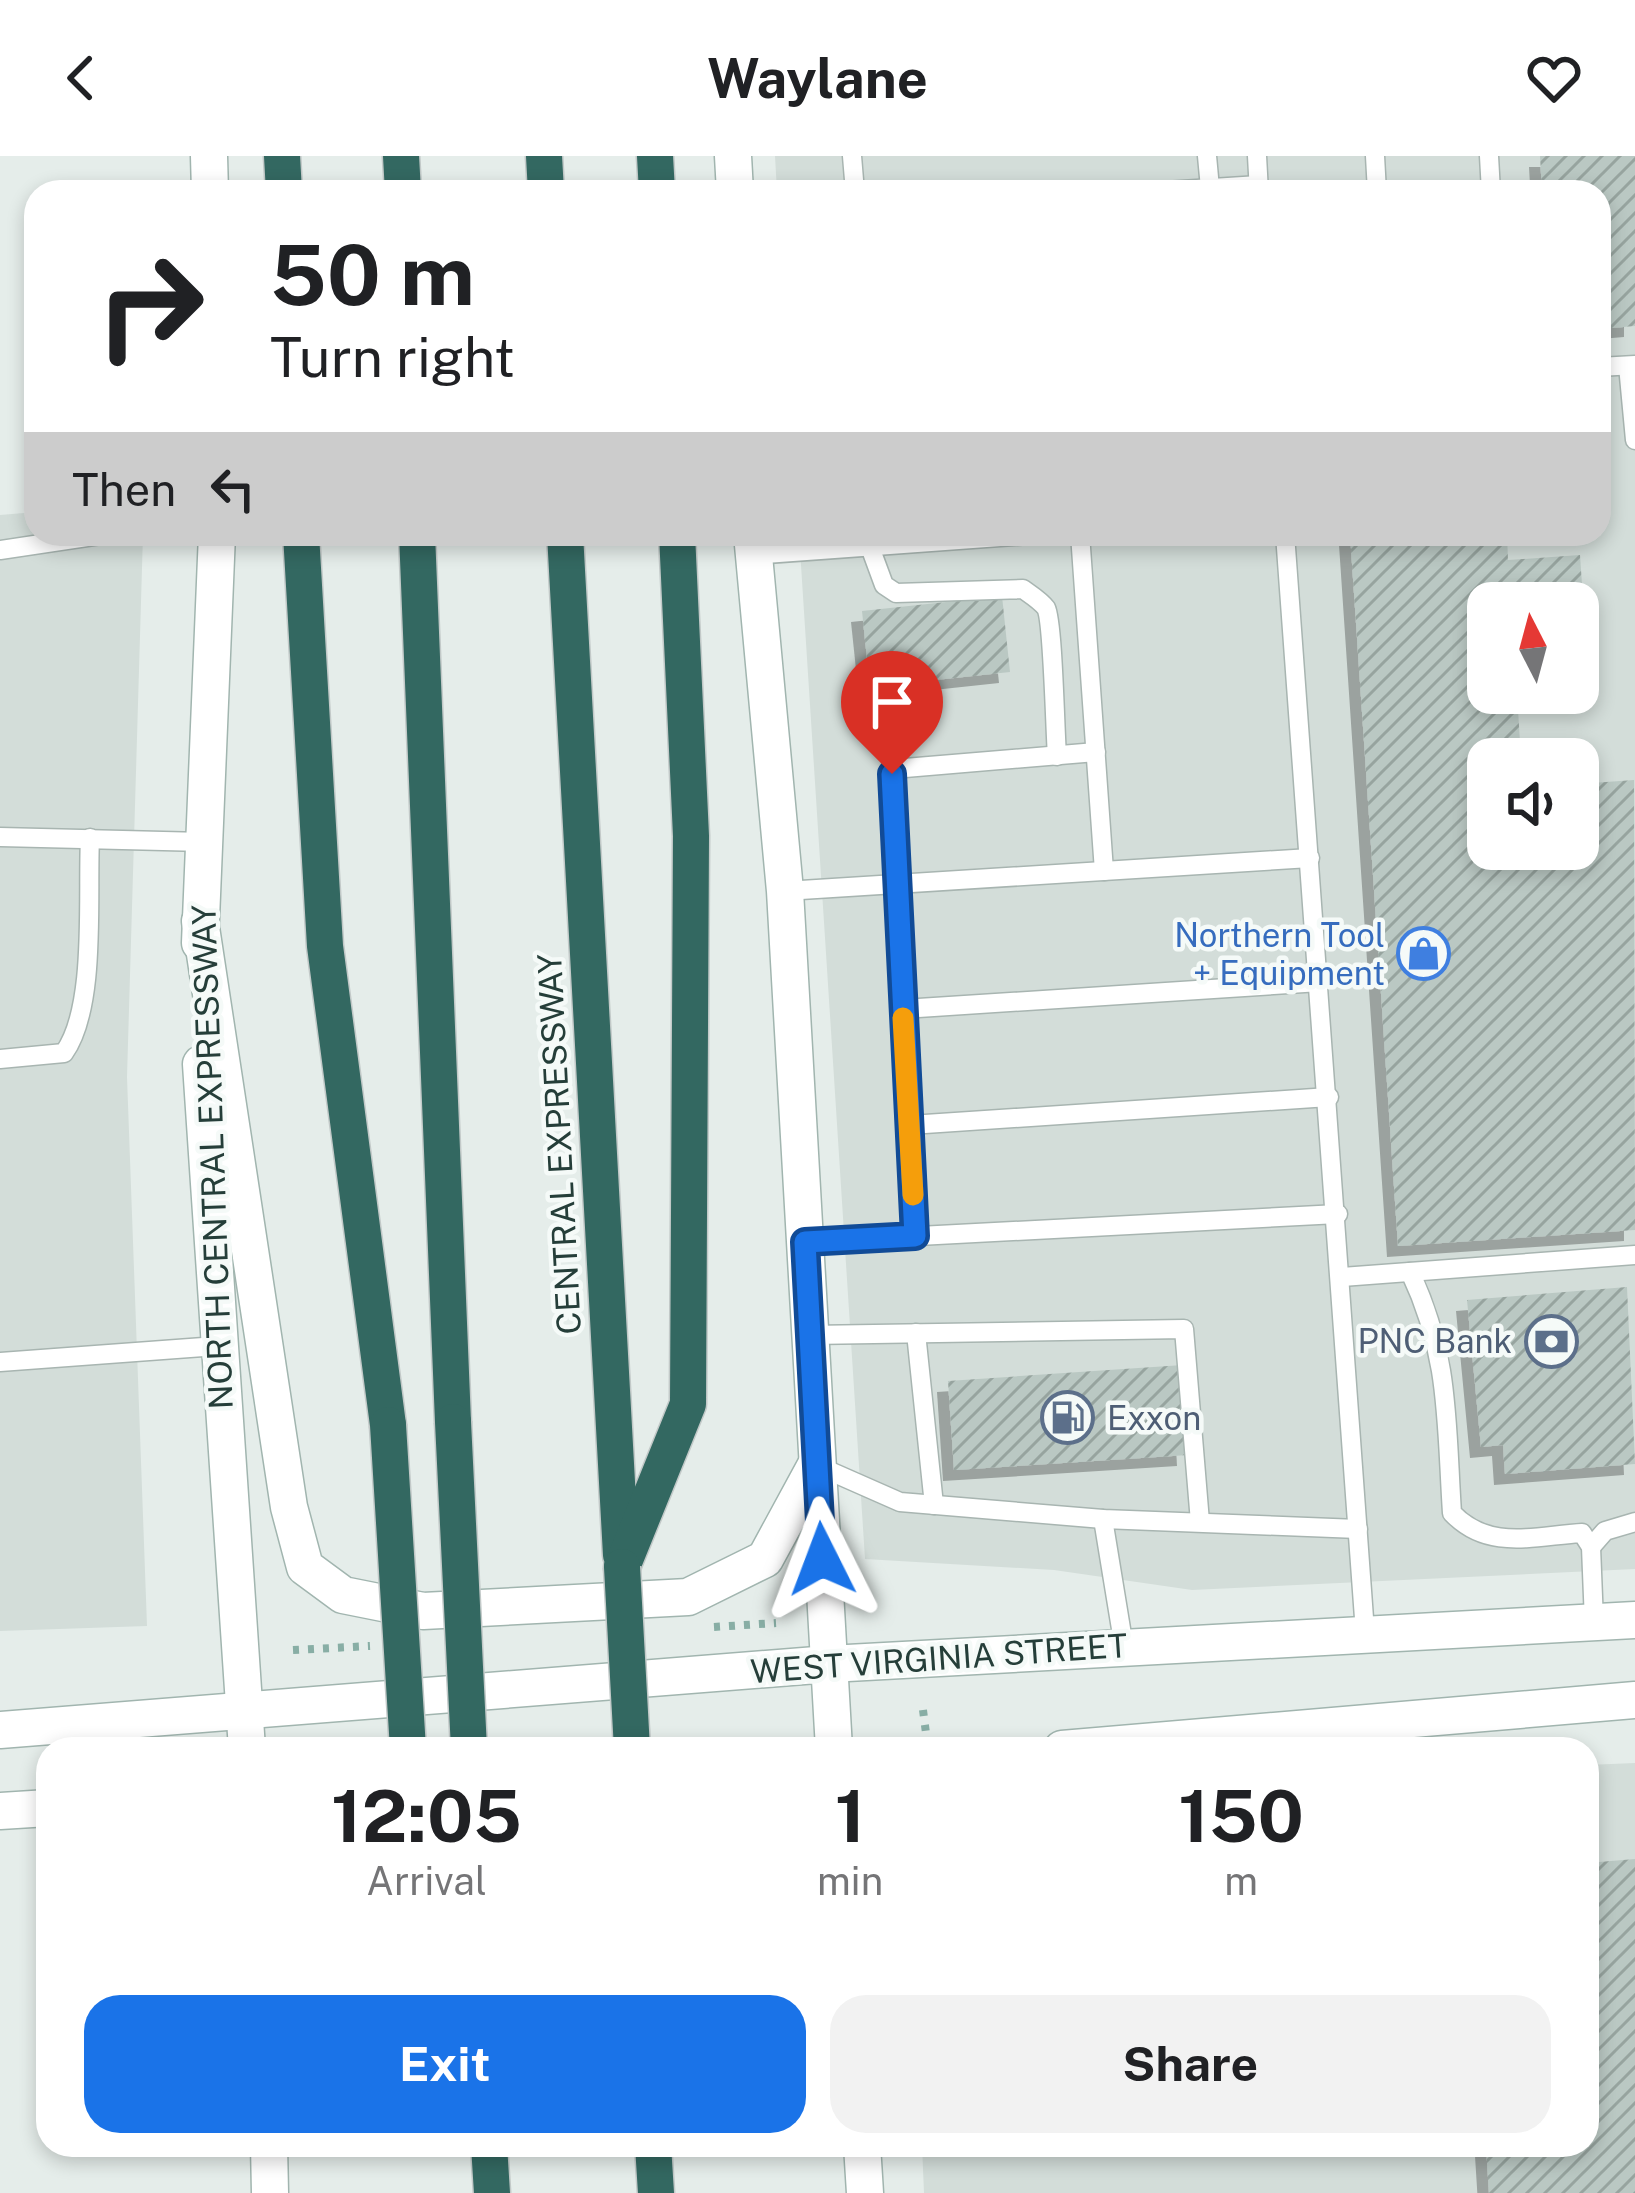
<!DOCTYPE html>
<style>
:root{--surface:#fff;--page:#f2f2f2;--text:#202124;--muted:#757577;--accent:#1a73e8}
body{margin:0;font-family:"Public Sans",sans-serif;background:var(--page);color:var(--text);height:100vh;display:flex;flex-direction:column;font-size:45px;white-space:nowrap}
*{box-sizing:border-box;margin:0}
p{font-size:39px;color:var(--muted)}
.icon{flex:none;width:66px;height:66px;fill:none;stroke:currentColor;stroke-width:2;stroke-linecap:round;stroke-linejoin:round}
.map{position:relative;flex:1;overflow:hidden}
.drawer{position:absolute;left:36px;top:1581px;width:1563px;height:420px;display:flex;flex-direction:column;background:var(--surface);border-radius:36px;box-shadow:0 6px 18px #0003}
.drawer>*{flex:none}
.banner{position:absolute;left:24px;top:24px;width:1587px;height:366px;border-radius:36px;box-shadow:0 6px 18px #0003;background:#fff;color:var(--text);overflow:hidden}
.needle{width:78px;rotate:354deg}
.controls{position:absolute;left:1467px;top:426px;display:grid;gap:24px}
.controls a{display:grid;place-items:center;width:132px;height:132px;border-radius:24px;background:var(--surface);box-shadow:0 6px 18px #0003;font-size:60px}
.pin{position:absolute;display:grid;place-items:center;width:102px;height:102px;color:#fff;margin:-123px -51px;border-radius:50% 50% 50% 0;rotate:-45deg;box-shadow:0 0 12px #0007}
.pin .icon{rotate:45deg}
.me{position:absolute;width:132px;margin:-66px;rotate:357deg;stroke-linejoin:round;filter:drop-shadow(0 0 9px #0008)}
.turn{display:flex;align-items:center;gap:42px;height:252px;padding:0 48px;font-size:54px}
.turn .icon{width:156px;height:156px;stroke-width:2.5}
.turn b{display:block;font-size:84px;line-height:102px}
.then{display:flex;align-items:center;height:114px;padding:0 48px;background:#0003;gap:24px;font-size:45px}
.eta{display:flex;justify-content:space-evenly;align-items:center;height:204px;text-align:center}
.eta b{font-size:72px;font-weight:700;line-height:84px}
.primary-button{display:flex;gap:24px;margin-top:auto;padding:24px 48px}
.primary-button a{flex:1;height:138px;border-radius:36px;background:var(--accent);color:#fff;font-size:48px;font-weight:700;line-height:138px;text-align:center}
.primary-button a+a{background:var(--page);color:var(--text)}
header{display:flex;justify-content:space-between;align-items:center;height:156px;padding:0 48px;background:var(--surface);font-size:54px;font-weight:700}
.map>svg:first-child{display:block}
</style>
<header><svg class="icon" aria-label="back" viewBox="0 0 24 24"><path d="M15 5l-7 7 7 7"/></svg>Waylane<svg class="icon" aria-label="heart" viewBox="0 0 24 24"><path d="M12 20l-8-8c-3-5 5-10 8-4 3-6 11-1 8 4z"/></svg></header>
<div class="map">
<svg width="1635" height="2037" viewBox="0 0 1635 2037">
<defs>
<pattern id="building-hatch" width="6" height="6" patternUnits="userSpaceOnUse" patternTransform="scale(3)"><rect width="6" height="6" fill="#bac8c3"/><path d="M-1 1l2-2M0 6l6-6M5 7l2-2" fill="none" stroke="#97a49f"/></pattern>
<filter id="shadow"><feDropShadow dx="-11" dy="11" stdDeviation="0" flood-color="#0004"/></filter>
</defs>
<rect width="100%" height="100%" fill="#e5edea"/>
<g fill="#d3ddd9" fill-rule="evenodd">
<path d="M 775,0 L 1635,0 L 1635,1413 L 1192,1434 L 1054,1414 L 865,1403 L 799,378 L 1599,378 L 1599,36 L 777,36 ZM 1488,447 L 1578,447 L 1578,537 L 1488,537 ZM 1488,603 L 1578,603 L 1578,693 L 1488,693 Z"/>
<polygon points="36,356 36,378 143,378 127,921 147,1470 0,1475 0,359"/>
<polygon points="1635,1607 1635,2037 924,2037 922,1989 1587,1989 1587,1609"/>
</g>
<g fill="url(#building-hatch)" filter="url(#shadow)">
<polygon points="1540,0 1635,0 1635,170 1599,173 1599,36 1542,36"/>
<polygon points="1350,378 1507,378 1508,404 1580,399 1588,517 1578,518 1578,447 1488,447 1488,537 1517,537 1521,603 1488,603 1488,693 1578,693 1578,628 1634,624 1635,1074 1398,1090"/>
<polygon points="1002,440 1010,516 870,531 862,455"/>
<polygon points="1627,1131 1635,1308 1505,1318 1503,1289 1481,1291 1467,1144"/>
<polygon points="1183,1209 1188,1299 954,1314 948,1225"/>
<polygon points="1635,1703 1635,2037 1489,2037 1486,1989 1587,1989 1587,1707"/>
</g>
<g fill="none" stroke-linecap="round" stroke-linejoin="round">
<defs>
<g id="service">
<polyline points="852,0 855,36"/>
<polyline points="1207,0 1210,32"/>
<polyline points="1257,0 1259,36"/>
<polyline points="1375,0 1377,36"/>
<polyline points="1489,0 1491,36"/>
<polyline points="1150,36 1259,29"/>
<polyline points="1628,210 1635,284"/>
<polyline points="1599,211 1635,209"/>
<polyline points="1080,378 1104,715"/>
<polyline points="1285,378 1365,1476"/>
<path d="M 870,391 L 884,429 L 896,437 L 1023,433 C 1030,438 1041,445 1046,452 C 1053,465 1055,574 1057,600"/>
<polyline points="0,394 107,378"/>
<polyline points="753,399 1043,378"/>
<polyline points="0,681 204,686"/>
<polyline points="785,735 1310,702"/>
<polyline points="903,853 1320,826"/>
<path d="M 0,903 L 64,897 C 97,851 87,740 90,682"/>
<polyline points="910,969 1329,941"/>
<polyline points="915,1080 893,618 905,612 1096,596"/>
<polyline points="805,1086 1338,1058"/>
<path d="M 1410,1116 C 1450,1200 1446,1266 1452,1357 C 1488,1395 1533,1380 1582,1377 L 1591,1391 L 1594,1466"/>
<polyline points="1342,1121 1635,1099"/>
<polyline points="916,1177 934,1349"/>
<polyline points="810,1179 1184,1173 1200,1366"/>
<polyline points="0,1206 217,1190"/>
<polyline points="816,1309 900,1346 1103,1363 1358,1373"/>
<polyline points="1103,1363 1124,1491"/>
<polyline points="1591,1391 1605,1375 1635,1366"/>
</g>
<g id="secondary">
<polyline points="209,0 210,36"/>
<polyline points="733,0 735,36"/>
<polyline points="752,378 785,735 834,1593"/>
<polyline points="200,765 289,1351 305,1411 343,1439 423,1455 688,1441 765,1403 816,1309"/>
<polyline points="200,787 217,378"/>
<polyline points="201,908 247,1593"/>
<polyline points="0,1574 829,1508 1635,1464"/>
<polyline points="1062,1593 1635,1544"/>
<polyline points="0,1655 48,1652"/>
<polyline points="269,1989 270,2037"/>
<polyline points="862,1989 865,2037"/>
</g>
<g id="motorway">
<polyline points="282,0 284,36"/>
<polyline points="401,0 403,36"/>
<polyline points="544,0 546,36"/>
<polyline points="655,0 657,36"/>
<polyline points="301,378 325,790 388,1269"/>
<polyline points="417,378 453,1266"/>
<polyline points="565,378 621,1399"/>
<polyline points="622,1411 688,1248 691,680 677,378"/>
<polyline points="489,1989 492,2037"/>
<polyline points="653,1989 656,2037"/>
</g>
</defs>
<use href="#service" stroke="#a8b5b1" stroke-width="21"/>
<use href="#secondary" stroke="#a1b5af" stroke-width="39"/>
<use href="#motorway" stroke="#c2c9c8" stroke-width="39"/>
<g stroke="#88aea5" stroke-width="8" stroke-dasharray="6 9" stroke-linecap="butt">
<polyline points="714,1471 776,1467"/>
<polyline points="293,1494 370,1490"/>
<polyline points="923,1554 927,1585"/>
</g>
<use href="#service" stroke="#fff" stroke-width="18"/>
<use href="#secondary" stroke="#fff" stroke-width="36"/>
<use href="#motorway" stroke="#336861" stroke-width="36"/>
<defs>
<g id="motorway-bridge">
<polyline points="453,1266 469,1593"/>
<polyline points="388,1269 408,1593"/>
<polyline points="622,1411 632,1593"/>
</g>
</defs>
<use href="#motorway-bridge" stroke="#c2c9c8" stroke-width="39" stroke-linecap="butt"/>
<use href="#motorway-bridge" stroke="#336861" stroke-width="36"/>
</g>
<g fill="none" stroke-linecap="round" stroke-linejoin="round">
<defs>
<polyline id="route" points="822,1403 805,1086 915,1080 892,618"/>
</defs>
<use href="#route" stroke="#114b97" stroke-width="30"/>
<use href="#route" stroke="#1a73e8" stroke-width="21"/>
<polyline stroke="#f59e0b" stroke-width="21" points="903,862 913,1039"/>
</g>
<defs>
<symbol id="shop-ring" viewBox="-11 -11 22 22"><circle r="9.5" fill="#f5faf8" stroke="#3f7fe0" stroke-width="1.5"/><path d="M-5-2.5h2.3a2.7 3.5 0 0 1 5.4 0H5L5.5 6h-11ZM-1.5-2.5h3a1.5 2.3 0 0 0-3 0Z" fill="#3f7fe0"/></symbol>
<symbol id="bank-ring" viewBox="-11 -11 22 22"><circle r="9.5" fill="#f5faf8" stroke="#5c6f8a" stroke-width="1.5"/><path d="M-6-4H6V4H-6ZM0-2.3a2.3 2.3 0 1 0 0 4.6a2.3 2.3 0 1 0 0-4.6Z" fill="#5c6f8a"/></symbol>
<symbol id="fuel-ring" viewBox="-11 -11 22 22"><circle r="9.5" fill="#f5faf8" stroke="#5c6f8a" stroke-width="1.5"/><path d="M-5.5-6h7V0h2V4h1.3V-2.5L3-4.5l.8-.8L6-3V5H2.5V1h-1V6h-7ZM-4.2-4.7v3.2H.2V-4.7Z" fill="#5c6f8a"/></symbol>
</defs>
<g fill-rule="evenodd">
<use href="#shop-ring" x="1394" y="768" width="59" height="59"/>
<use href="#bank-ring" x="1522" y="1156" width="59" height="59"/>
<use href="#fuel-ring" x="1038" y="1232" width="59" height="59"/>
</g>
<g text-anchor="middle" stroke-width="9" stroke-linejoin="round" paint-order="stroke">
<g font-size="33" fill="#366cbe" stroke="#f5faf8" text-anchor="end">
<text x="1385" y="791">Northern Tool<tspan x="1385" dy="38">+ Equipment</tspan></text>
</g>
<g font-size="33" fill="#253e39" stroke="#f5faf8">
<text transform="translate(559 988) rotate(-93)" y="12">CENTRAL EXPRESSWAY</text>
<text transform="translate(212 1001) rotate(-92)" y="12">NORTH CENTRAL EXPRESSWAY</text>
<text transform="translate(939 1502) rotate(-4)" y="12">WEST VIRGINIA STREET</text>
</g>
<g font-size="33" fill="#4e5e75" stroke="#f5faf8" text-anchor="end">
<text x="1512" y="1197">PNC Bank</text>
<text x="1107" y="1274" text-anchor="start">Exxon</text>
</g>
</g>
</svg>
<div class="controls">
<a><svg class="needle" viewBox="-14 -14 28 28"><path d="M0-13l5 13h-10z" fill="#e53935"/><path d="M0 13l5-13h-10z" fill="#757577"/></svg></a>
<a><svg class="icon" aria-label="sound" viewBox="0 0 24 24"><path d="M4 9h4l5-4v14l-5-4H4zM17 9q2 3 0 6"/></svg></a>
</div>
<div class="pin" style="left:892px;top:618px;background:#d93025"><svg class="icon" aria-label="arrive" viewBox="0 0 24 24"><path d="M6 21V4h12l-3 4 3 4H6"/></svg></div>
<svg class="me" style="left:822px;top:1403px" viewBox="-20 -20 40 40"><path d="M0-17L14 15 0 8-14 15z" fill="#1a73e8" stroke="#fff" stroke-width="4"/></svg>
<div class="banner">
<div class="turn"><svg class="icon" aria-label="right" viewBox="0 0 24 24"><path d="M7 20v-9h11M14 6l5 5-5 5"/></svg><div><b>50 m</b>Turn right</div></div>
<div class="then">Then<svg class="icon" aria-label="left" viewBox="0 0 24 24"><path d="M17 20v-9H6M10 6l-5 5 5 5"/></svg></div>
</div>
<section class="drawer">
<div class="eta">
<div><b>12:05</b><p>Arrival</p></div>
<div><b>1</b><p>min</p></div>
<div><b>150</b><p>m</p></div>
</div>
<div class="primary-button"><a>Exit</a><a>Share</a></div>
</section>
</div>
